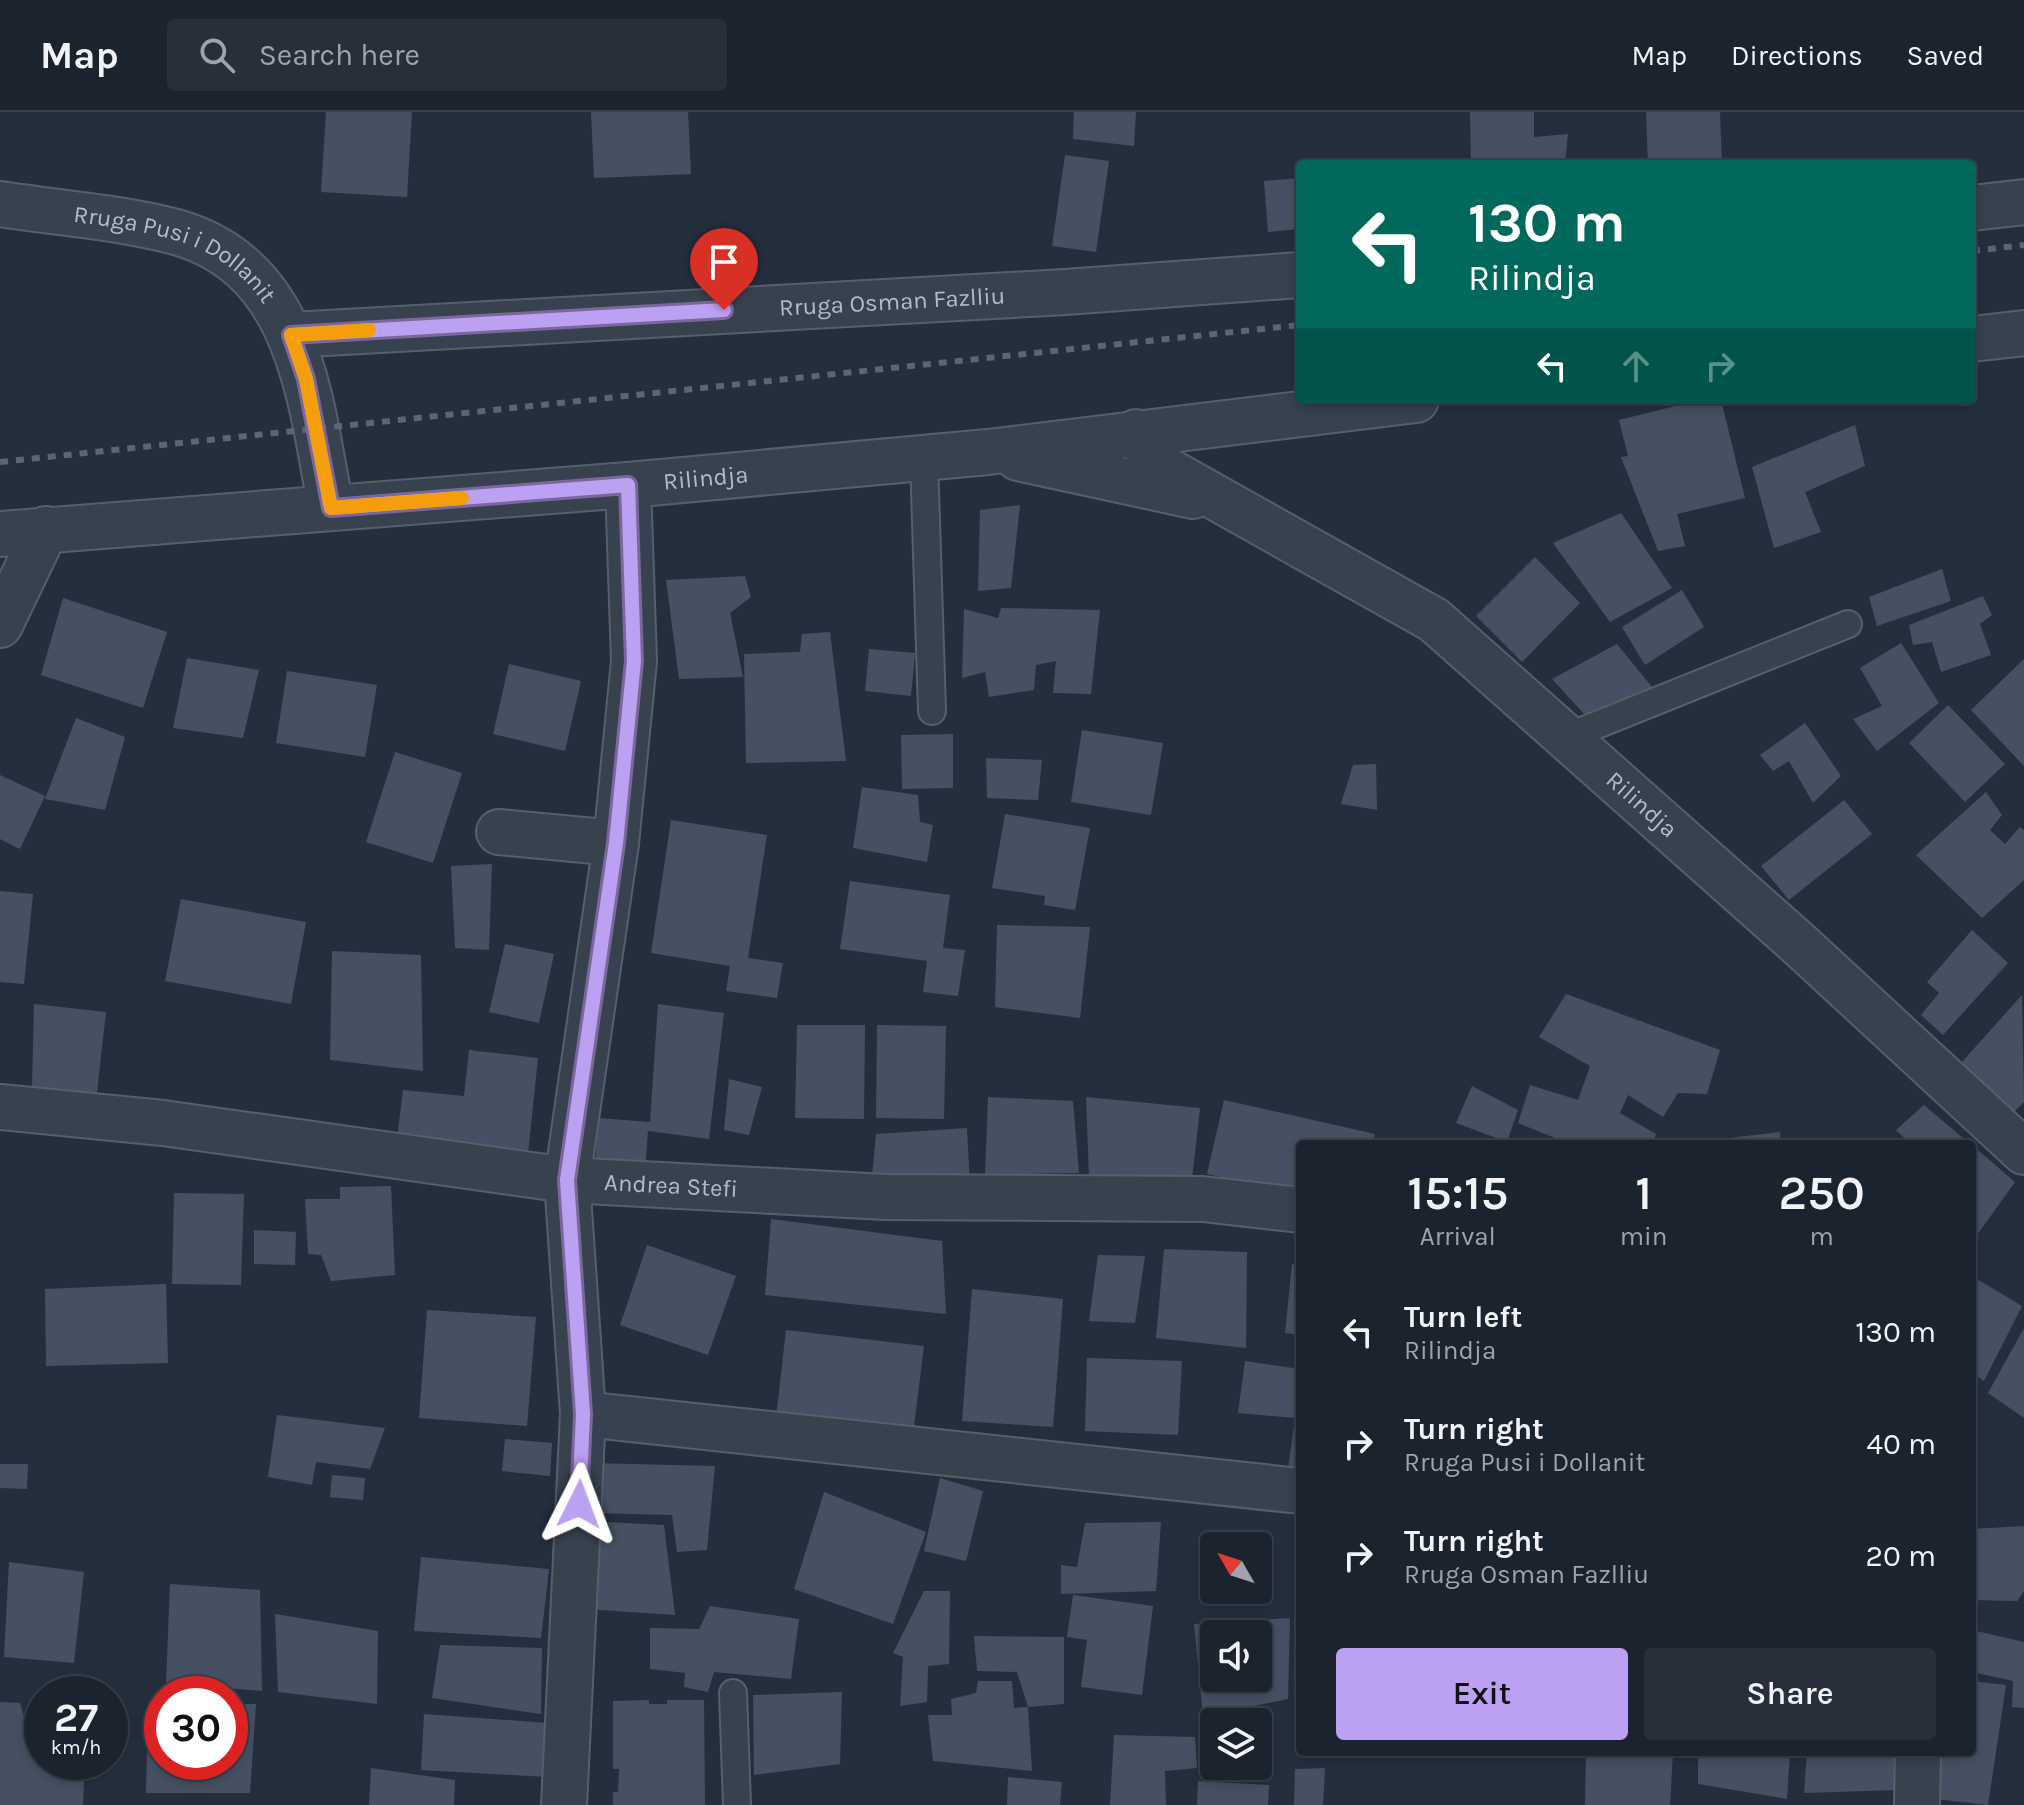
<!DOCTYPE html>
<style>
:root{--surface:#1b232e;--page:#282f3a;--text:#f1f3f6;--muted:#a0a4aa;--line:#39404a;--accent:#bca0f2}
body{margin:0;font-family:Karla,sans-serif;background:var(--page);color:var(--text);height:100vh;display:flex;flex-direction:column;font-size:30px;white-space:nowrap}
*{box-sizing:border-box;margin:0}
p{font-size:26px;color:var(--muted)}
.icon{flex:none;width:44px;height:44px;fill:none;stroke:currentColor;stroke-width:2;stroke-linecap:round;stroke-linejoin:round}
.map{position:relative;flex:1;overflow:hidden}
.drawer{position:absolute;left:1296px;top:1028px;width:680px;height:616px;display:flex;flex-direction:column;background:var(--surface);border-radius:8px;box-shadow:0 4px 12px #0003,0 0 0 2px var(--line)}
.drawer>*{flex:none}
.guide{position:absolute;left:1296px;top:48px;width:680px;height:244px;border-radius:8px;box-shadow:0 4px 12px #0003,0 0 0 2px var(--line);background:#00695c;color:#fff;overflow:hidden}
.needle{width:52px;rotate:309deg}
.controls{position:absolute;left:1200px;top:1420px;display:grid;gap:16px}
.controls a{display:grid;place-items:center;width:72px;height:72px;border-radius:8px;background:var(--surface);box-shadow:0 4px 12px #0003,0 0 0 2px var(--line);font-size:40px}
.speed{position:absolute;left:24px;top:1564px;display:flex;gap:16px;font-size:40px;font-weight:700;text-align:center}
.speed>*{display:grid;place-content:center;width:104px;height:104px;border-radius:50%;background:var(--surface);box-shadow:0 4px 12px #0003,0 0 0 2px var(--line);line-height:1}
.speed small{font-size:20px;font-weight:400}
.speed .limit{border:12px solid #d22;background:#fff;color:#111}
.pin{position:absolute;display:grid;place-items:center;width:68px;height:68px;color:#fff;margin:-82px -34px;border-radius:50% 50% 50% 0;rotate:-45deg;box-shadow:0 0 8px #0007}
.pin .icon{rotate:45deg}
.me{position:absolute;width:88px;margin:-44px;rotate:3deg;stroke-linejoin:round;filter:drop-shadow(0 0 6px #0008)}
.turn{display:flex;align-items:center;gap:28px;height:168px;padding:0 40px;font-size:36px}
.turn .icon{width:104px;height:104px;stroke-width:2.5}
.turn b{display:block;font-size:56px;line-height:68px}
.lanes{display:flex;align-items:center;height:76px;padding:0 40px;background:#0003;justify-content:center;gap:40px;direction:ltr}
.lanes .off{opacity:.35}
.eta{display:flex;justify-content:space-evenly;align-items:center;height:136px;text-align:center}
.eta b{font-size:48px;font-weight:600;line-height:56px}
.action{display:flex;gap:16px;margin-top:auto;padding:16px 40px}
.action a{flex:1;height:92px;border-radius:8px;background:var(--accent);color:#111;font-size:32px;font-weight:600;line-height:92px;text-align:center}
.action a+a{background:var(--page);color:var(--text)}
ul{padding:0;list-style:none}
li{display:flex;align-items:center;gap:24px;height:112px;padding:0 40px}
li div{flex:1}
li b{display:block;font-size:30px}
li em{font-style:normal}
header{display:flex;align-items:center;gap:48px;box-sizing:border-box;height:112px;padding:0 40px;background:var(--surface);border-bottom:2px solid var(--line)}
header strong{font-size:38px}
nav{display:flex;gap:44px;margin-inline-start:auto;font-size:28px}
.search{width:560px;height:72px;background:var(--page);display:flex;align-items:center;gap:20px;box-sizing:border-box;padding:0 28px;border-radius:8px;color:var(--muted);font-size:30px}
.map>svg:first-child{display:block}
</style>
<header>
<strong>Map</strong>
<div class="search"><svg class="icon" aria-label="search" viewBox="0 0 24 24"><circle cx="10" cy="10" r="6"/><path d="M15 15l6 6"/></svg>Search here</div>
<nav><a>Map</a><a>Directions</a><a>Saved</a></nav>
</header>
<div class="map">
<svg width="2024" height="1693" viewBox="0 0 2024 1693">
<rect width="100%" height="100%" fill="#242f3e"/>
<g fill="#455162" fill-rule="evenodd">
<polygon points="326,0 412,0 407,85 321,80"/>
<polygon points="591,0 688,0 691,62 594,66"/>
<polygon points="1074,0 1136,0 1134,34 1073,27"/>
<polygon points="1470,0 1534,0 1534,25 1568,22 1565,52 1471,52"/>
<polygon points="1646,0 1720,0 1722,52 1648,52"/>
<polygon points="1065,43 1109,49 1096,140 1052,134"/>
<polygon points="1300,66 1300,117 1268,120 1264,69"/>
<polygon points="1699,288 1721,288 1745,386 1677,402 1685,434 1658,439 1621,345 1628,344 1619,308"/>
<polygon points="1855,313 1865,354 1805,380 1821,420 1774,436 1752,355"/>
<polygon points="1020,393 1011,476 978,479 980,398"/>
<polygon points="1621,401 1672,476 1610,510 1553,431"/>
<polygon points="1535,445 1580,491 1522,550 1476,504"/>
<polygon points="1942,457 1951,489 1877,514 1869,485"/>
<polygon points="745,464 751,485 730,501 743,565 679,567 666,468"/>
<polygon points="1682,478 1704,515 1645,553 1622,515"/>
<polygon points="1983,484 1992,503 1980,512 1991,543 1941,560 1932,530 1913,533 1909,513"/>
<polygon points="63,486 167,520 143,596 41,563"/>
<polygon points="1001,496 1100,498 1091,582 1053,581 1056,549 1036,553 1034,578 989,585 985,560 962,566 964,497 998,506"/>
<polygon points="830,520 846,649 746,651 744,542 800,540 802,522"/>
<polygon points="1901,531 1939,591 1877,639 1853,607 1882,594 1860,556"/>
<polygon points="1617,532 1652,575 1584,602 1552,567"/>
<polygon points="869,537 915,541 911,584 865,579"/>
<polygon points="187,546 259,558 243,626 173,616"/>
<polygon points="2024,547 2024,654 1971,598"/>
<polygon points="509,552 581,569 565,639 493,622"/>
<polygon points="287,559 377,573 365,645 276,631"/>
<polygon points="1948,593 2005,652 1965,690 1909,631"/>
<polygon points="76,606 125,625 105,698 45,687"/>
<polygon points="1805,611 1841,664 1813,691 1789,649 1773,659 1760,643"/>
<polygon points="1082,618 1163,631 1151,703 1071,690"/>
<polygon points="953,622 953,676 902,677 901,623"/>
<polygon points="395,640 462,661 433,751 366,730"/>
<polygon points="986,646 1042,648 1038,688 987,686"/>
<polygon points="1376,652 1377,698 1341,692 1353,653"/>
<polygon points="0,663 45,684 20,737 0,727"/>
<polygon points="862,675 918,683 920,710 933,713 927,750 853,736"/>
<polygon points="1986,680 2002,703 1990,718 2005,732 2020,715 2024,718 2024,768 1982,806 1916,743"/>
<polygon points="1844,688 1872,722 1789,788 1761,754"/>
<polygon points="1005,702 1090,716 1075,798 1044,793 1045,784 992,776"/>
<polygon points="671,708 767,723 748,846 783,851 777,886 726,879 730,854 651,841"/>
<polygon points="492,752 489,838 455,836 451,754"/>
<polygon points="850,769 950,783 943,836 965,838 958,884 923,880 927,849 840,837"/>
<polygon points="0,779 33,782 24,872 0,870"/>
<polygon points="181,787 306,810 291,892 165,869"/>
<polygon points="997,813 1090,815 1080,906 995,895"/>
<polygon points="1972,818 2008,851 1943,923 1921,903 1939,881 1927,870"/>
<polygon points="505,832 554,842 539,911 489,900"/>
<polygon points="332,839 421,843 423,959 330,948"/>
<polygon points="1566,882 1720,938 1707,982 1678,981 1663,1005 1628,983 1620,1001 1656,1022 1653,1032 1570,1032 1518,1011 1530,973 1578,988 1590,954 1539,925"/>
<polygon points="2022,883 2024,990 2013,1001 1962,950"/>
<polygon points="34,892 106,900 96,989 32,976"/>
<polygon points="658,892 724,901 709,1027 648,1019 645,1059 595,1056 598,1006 650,1010"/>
<polygon points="797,913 865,913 864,1007 795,1006"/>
<polygon points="877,913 946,914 944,1007 876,1006"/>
<polygon points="469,938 538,946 528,1042 397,1027 403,978 464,984"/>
<polygon points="729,967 762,975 749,1023 724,1018"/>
<polygon points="1472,974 1518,998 1507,1030 1456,1011"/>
<polygon points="988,985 1073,989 1079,1061 985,1063"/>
<polygon points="1086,985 1200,996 1191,1076 1089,1066"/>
<polygon points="1224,988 1375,1022 1372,1032 1300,1032 1300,1083 1207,1062"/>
<polygon points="1924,993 1970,1032 1910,1032 1896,1018"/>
<polygon points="967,1016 970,1075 871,1074 876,1022"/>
<polygon points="1780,1020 1781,1032 1696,1032 1696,1030"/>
<polygon points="1972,1033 2015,1070 1972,1130"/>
<polygon points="391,1074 395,1163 331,1169 321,1143 308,1142 305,1087 340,1087 340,1075"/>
<polygon points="174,1081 244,1082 241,1173 172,1172"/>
<polygon points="771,1107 942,1129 946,1202 765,1183"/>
<polygon points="254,1118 296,1120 295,1153 254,1152"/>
<polygon points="647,1133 736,1164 708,1243 620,1213"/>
<polygon points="1164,1137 1247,1140 1246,1236 1156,1226"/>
<polygon points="1098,1143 1145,1144 1135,1211 1089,1209"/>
<polygon points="1292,1152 1300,1153 1300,1223 1285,1221"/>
<polygon points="1972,1164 2022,1194 1984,1269 1972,1261"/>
<polygon points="166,1172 168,1251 46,1254 45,1177"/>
<polygon points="972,1177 1063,1187 1053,1315 962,1309"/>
<polygon points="427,1198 536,1205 527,1314 419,1306"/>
<polygon points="2024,1216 2024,1306 1988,1281"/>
<polygon points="786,1218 924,1234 913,1322 776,1306"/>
<polygon points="1087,1246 1182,1249 1178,1323 1085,1319"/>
<polygon points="1245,1249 1300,1257 1300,1359 1288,1357 1295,1306 1238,1301"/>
<polygon points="277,1303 385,1316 370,1357 316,1350 312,1373 268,1365"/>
<polygon points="505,1327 552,1331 550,1364 502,1359"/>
<polygon points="590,1351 715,1354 707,1438 677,1440 672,1403 589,1401"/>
<polygon points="0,1352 28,1352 27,1377 0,1376"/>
<polygon points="332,1363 365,1366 363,1388 330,1385"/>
<polygon points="940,1366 983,1379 966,1449 924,1439"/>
<polygon points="824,1380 926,1420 893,1512 794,1477"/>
<polygon points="585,1409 664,1413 675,1503 585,1497"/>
<polygon points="1161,1410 1156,1479 1061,1482 1061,1453 1077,1455 1085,1411"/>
<polygon points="2024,1414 2024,1479 2017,1489 1972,1488 1972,1417"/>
<polygon points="421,1445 549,1457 541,1526 414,1519"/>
<polygon points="9,1450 84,1460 74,1551 4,1545"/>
<polygon points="170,1472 260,1478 262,1579 166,1571"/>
<polygon points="924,1479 950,1479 949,1552 928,1554 927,1590 900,1594 903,1545 893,1541"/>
<polygon points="1073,1483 1153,1494 1142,1583 1081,1575 1087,1528 1067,1525"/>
<polygon points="710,1494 799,1507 791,1567 714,1560 708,1580 684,1575 685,1561 650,1557 650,1516 699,1517"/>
<polygon points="275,1502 378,1519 377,1592 278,1580"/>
<path d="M 1290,1506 L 1288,1587 L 1239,1597 L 1239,1610 L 1214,1610 L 1214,1635 L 1206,1634 L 1194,1512 ZM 1214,1522 L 1258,1522 L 1258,1566 L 1214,1566 Z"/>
<polygon points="1972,1518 2024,1530 2024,1596 2012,1595 2013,1569 1972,1560"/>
<polygon points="974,1524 1064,1525 1064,1592 1028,1595 1017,1560 977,1559"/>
<polygon points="440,1533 542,1536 541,1602 432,1586"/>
<polygon points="978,1569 1012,1569 1014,1596 1028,1595 1032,1659 933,1649 928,1603 952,1603 951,1587 976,1581"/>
<polygon points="1972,1569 2006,1573 1988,1693 1927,1686 1934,1640 1972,1640"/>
<polygon points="842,1580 840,1652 754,1663 753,1583"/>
<polygon points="649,1588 649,1592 667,1592 667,1588 704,1588 705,1693 613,1693 613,1680 618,1680 619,1657 613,1657 613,1589"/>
<polygon points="0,1590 20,1591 25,1608 42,1608 42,1650 85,1650 83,1693 0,1693"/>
<polygon points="148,1591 162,1591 162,1650 230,1650 230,1592 256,1592 250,1681 146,1681"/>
<polygon points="424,1602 548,1611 547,1665 421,1658"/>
<polygon points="1114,1623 1195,1625 1197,1656 1165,1659 1166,1693 1110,1693"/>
<polygon points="1586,1640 1673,1640 1670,1693 1585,1693"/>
<polygon points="1698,1640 1790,1640 1787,1687 1698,1672"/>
<polygon points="1807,1640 1898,1640 1897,1678 1804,1681"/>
<polygon points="371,1656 455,1668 454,1693 369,1693"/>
<polygon points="1325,1656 1323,1693 1294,1693 1295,1657"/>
<polygon points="1008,1665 1062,1670 1060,1693 1007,1693"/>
<polygon points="1198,1669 1269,1673 1268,1693 1197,1693"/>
</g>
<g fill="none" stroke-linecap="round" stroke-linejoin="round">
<defs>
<g id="service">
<polyline points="924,346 932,599"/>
<polyline points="1567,625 1848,512"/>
<polyline points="733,1581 737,1693"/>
</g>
<g id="minor">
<path id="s1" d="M 0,92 C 57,101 120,105 176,120 C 301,155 310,288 331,396"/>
<polyline points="1972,96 2024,90"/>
<path id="s2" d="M 291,223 L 1065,180 L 1300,163"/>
<polyline points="1972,227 2024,221"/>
<path id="s3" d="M 1136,320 L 1158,353 L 1434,508 L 1799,832 L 2024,1040"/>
<polyline points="1018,346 1193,384"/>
<path id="s4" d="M 0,422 L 628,373 L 988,340 L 1416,288"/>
<polyline points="0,513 46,417"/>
<polyline points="499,720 616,731"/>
<path id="s5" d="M 0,995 L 163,1011 L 567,1068 L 886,1085 L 1203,1087 L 1300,1098"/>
<polyline points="583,1302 1300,1379"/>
<polyline points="564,1693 583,1302 567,1068 616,731 634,549 628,373"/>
<polyline points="1917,1693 1918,1640"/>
</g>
</defs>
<use href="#service" stroke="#565f6c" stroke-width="30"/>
<use href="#minor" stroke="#565f6c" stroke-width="48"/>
<use href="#service" stroke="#38414e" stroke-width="26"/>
<use href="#minor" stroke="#38414e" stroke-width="44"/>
<g stroke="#5a6575" stroke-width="6" stroke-dasharray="8 8" stroke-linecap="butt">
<polyline points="1972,139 2024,133"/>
<polyline points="0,350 1300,213"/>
</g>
</g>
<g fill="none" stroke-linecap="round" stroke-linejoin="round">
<defs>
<polyline id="route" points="579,1392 583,1302 567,1068 616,731 634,549 628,373 331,396 306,267 291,223 724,198"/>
</defs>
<use href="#route" stroke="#7a689d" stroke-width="20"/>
<use href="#route" stroke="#bca0f2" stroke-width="14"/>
<polyline stroke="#f59e0b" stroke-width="14" points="369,218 291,223 306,267 331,396 462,386"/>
</g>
<g text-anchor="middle" stroke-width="7" stroke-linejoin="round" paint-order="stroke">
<g font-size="24" fill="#b4bcc9" stroke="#1d2633">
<text dy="8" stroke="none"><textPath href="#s1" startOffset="186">Rruga Pusi i Dollanit</textPath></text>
<text dy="8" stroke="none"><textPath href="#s2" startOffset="602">Rruga Osman Fazlliu</textPath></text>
<text dy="8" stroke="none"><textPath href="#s4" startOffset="708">Rilindja</textPath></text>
<text dy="8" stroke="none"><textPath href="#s3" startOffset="634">Rilindja</textPath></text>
<text dy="8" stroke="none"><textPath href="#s5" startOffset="676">Andrea Stefi</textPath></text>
</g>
</g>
</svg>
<div class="controls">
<a><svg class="needle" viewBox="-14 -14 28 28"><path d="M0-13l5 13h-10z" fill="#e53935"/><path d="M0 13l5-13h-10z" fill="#a0a4aa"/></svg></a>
<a><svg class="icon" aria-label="sound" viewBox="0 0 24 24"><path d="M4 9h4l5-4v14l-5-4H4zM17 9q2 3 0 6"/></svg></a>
<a><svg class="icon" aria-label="layers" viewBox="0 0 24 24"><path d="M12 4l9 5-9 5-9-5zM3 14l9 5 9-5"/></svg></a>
</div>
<div class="speed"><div>27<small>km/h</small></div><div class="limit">30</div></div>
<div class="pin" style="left:724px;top:198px;background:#d93025"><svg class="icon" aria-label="arrive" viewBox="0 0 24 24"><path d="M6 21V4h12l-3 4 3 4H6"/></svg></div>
<svg class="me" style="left:579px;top:1392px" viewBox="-20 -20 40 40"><path d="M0-17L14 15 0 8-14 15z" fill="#bca0f2" stroke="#fff" stroke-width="4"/></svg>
<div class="guide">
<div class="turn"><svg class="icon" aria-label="left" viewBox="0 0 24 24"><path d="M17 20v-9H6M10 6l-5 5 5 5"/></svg><div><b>130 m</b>Rilindja</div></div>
<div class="lanes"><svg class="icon" aria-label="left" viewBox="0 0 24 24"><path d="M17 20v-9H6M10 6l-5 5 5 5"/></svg><svg class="icon off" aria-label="ahead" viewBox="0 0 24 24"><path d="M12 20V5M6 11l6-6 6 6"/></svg><svg class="icon off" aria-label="right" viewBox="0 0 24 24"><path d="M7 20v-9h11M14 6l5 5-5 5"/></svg></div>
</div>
<section class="drawer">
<div class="eta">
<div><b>15:15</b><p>Arrival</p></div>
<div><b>1</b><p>min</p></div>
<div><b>250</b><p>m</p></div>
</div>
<ul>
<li><svg class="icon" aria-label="left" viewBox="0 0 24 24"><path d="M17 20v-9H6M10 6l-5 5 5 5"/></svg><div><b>Turn left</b><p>Rilindja</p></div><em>130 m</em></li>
<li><svg class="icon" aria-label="right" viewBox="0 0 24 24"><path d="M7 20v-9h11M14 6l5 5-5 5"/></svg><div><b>Turn right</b><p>Rruga Pusi i Dollanit</p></div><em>40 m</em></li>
<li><svg class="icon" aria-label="right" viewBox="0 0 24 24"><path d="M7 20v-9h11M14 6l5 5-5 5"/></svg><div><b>Turn right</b><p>Rruga Osman Fazlliu</p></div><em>20 m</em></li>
</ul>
<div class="action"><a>Exit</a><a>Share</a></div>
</section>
</div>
